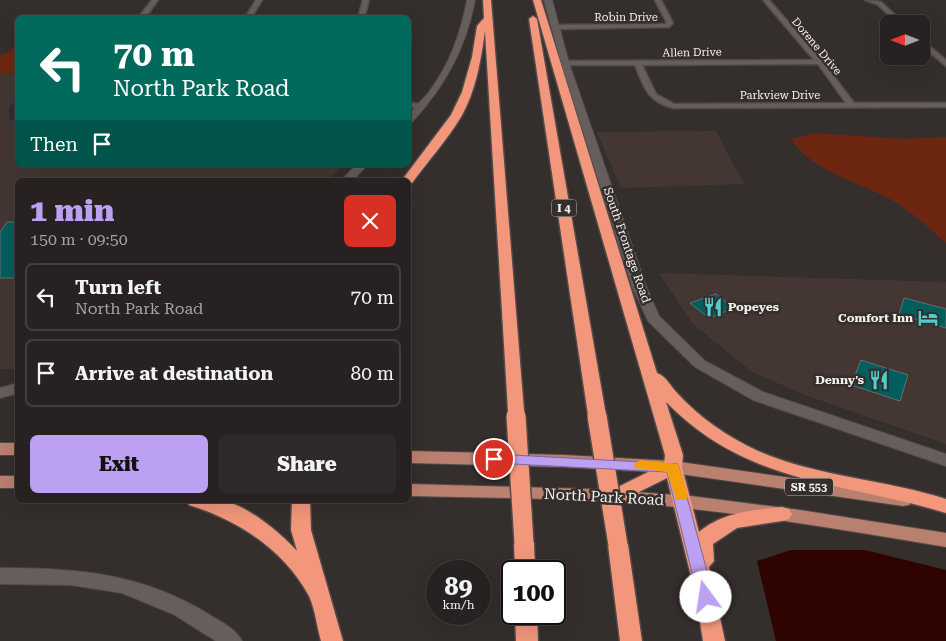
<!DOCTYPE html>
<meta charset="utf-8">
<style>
:root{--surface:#272221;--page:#2f2a2a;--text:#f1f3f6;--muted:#a4a4a5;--line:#433f3f;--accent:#bca0f2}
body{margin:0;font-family:"Roboto Serif",serif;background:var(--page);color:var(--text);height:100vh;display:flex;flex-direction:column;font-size:19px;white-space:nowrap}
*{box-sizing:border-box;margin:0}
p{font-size:16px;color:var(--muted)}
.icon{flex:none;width:28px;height:28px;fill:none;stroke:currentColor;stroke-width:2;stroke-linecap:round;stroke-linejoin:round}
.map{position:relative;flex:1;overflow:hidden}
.side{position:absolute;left:15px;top:178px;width:396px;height:325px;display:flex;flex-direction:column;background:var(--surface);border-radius:8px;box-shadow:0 5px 20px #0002,0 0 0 1px var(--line)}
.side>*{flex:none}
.top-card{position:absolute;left:15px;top:15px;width:396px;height:152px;border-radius:8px;box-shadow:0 5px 20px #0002,0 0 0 1px var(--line);background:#00695c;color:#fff;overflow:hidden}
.needle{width:32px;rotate:270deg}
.tools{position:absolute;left:880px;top:15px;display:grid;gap:10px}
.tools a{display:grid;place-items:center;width:50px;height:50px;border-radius:8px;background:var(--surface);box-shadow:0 5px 20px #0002,0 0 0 1px var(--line);font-size:25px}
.speed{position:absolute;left:426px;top:560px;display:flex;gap:10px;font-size:25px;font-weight:700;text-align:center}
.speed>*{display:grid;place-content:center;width:65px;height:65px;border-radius:50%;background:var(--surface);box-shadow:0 5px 20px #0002,0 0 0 1px var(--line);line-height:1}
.speed small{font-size:12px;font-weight:400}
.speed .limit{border:2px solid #111;border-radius:8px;background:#fff;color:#111}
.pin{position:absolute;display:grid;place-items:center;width:42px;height:42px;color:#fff;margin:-21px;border:2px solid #fff;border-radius:50%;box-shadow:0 1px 5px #0007}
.me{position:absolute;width:55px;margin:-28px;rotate:346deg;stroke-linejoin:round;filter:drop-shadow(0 0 4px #0008)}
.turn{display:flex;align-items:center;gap:18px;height:105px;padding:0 15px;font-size:22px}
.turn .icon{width:65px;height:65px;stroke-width:2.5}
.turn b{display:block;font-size:35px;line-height:42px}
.then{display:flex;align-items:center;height:48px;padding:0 15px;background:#0003;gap:10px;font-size:19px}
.round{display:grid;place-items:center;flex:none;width:52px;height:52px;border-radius:8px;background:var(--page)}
.headline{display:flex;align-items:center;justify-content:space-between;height:85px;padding:0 15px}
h1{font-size:30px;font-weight:800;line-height:38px;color:var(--accent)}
.cta{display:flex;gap:10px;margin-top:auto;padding:10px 15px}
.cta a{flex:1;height:58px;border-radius:8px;background:var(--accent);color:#111;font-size:20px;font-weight:800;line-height:58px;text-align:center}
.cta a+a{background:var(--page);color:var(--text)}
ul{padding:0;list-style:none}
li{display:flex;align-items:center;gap:15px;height:68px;margin:0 10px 8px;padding:0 5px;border:2px solid var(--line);border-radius:8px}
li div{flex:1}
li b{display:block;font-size:19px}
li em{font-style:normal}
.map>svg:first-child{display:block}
</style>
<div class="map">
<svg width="946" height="641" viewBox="0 0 946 641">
<rect width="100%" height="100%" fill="#342e2c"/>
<g fill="#443733">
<polygon points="0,74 17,74 17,99 9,108 10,120 17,121 18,165 343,165 328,180 18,180 17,369 0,369"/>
<polygon points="716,131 744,184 621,188 597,132"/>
<polygon points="659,273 946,282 946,444 805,395 752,372 693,324"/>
</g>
<g fill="#6d2710">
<polygon points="17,44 17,73 0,74 0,55 9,52"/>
<path d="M 814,133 L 905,139 L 946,137 L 946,243 C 931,229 906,207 888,198 C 858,182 810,170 791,139 Z"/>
</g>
<polygon fill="#2f0400" points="791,550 865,550 946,570 946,641 776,641 757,561"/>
<g fill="#015e5e" stroke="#676f6f">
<polygon points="7,222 18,222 18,278 0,278 0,232"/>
<polygon points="716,294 734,308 709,318 690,303"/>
<polygon points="904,298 946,309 946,328 899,315"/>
<polygon points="861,360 908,375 900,401 851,385"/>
</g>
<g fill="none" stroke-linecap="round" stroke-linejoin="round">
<defs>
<g id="minor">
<polygon points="152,0 158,0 145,18 138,18"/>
<polygon points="256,0 262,0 251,18 245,18"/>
<polygon points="363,0 369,0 364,18 358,18"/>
<polygon points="655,0 661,0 673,23 669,27 556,29 553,27 556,25 665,24 667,23"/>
<path d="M 763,0 L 769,0 L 822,61 L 854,103 L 946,103 L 946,107 L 673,108 C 647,101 644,87 635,65 L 565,65 L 561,63 L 565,61 L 814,60 ZM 818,64 L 846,103 L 674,104 L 656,94 L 642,65 Z"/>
<polygon points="865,0 881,2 905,24 898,24 877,4"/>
<polygon points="921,39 946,60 946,66 921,45"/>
<polygon points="409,103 422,104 426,106 422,108 409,107"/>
</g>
<g id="tertiary">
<path d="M 467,0 L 475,0 C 466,48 445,86 412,122 L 409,123 C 409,110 421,102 429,92 C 450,64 461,33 467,0 Z"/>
<polygon points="544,0 552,0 569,63 646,286 659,316 705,361 763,392 946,454 946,466 753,400 695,367 648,321 632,286 561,63"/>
<polygon points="356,165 367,165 353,180 342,180"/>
<polygon points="18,383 18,393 0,398 0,388"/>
<path d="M 0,568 C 77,568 142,573 210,615 C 221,622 236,629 242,641 L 216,641 L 173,614 L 122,593 L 71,585 L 0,584 Z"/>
</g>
<g id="primary">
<rect x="0" y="443" width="18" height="12"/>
<polygon points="409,451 564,455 673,461 903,494 909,495 912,500 909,505 903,506 673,473 564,467 409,463"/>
<rect x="0" y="476" width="18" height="12"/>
<path d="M 409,484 L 593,489 L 691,496 L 800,510 L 946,533 L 946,547 C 849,531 752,514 654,505 C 573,498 491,498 409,496 Z"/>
</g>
<g id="motorway">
<path d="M 483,0 L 491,0 L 524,411 L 522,415 L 510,415 L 508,411 L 485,31 C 481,60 476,91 461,117 C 447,140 428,161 412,183 L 402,180 L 451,115 L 462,92 L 472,57 L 477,26 L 484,18 Z"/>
<path d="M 533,0 L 541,0 L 657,373 C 666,376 671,387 678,394 C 700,418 728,437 758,451 C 818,477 884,479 946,499 L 946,513 C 841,481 749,486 666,402 L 683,455 L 682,467 L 699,532 C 722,512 753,510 782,507 L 789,509 L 792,514 L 789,519 L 782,521 L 737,528 L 713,544 L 714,561 L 709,567 L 725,641 L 703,641 L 696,597 L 667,478 L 617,503 L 610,501 L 608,496 L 610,491 L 664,464 L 665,455 Z"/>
<polygon points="533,16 537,19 606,415 603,419 591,419 588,415 529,19"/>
<path d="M 187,500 C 197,500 208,499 218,500 C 246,503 279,532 297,551 L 291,530 L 292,500 L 310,500 L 311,530 L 343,641 L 321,641 C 317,627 315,609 309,596 C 284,550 238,520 189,505 Z"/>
<polygon points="524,535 531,538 534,543 535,571 515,571 514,543 517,538"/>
<polygon points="618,537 625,540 628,545 642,641 620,641 608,545 611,540"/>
<polygon points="515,614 537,614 538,641 516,641"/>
</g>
</defs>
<use href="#minor" stroke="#504a48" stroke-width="3"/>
<use href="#tertiary" stroke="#504a48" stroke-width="2"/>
<use href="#primary" stroke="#504a48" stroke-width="2"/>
<use href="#motorway" stroke="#504a48" stroke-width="3"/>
<use href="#minor" fill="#655e5c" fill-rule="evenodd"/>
<use href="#tertiary" fill="#655e5c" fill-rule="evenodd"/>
<use href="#primary" fill="#ba806f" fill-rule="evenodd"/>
<use href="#motorway" fill="#f2977b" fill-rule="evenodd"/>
<defs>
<g id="motorway-bridge-far1">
<polyline points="516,411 516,417"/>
<polyline points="597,415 597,417"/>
</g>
<g id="motorway-bridge">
<polyline points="516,416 524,543"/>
<polyline points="597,416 618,545"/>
</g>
</defs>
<use href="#motorway-bridge-far1" stroke="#504a48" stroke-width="18" stroke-linecap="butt"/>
<use href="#motorway-bridge" stroke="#504a48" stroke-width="22" stroke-linecap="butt"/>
<use href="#motorway-bridge-far1" stroke="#f2977b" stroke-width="15"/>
<use href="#motorway-bridge" stroke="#f2977b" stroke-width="19"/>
</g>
<polygon fill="#bca0f2" stroke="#7a689d" points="494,454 678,464 714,597 712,602 706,604 700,602 698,597 667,472 494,463 487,459"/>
<polygon fill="#f59e0b" points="640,460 678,464 688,496 686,500 676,500 667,472 635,468 633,465"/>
<defs>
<symbol id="restaurant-bare" viewBox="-9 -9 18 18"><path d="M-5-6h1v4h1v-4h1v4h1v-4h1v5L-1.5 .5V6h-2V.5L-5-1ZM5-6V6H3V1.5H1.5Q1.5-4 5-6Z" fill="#52cdcc" stroke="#342e2c" stroke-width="2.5" paint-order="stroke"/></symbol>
<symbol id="hotel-bare" viewBox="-9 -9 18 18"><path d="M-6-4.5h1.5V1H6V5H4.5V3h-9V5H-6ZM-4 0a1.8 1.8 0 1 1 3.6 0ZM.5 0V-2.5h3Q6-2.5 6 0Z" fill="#52cdcc" stroke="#342e2c" stroke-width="2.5" paint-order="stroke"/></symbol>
</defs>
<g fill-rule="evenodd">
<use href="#restaurant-bare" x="699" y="293" width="28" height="28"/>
<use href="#hotel-bare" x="914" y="304" width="28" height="28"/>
<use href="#restaurant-bare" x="865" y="366" width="28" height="28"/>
</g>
<g text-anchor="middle" stroke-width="5" stroke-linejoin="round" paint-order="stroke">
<g font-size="11" fill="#f4f0ee" stroke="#342e2c">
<text x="626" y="21">Robin Drive</text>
<text transform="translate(817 46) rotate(50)" y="4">Dorene Drive</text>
<text transform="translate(692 52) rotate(-1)" y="4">Allen Drive</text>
<text x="780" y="99">Parkview Drive</text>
</g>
<g fill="#342e2c" stroke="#bab6b4" stroke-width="1">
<rect x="551.5" y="199.5" width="25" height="17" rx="4"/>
<rect x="785" y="478.5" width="48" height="17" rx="4"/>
</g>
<g font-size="11" font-weight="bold" fill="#f4f0ee">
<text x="564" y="212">I 4</text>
<text x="809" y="491">SR 553</text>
</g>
<g font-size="12" fill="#f4f0ee" stroke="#342e2c">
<text transform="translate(627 245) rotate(71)" y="4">South Frontage Road</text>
</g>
<g font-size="12" font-weight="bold" fill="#f4f0ee" stroke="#342e2c" text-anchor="end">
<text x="728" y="311" text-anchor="start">Popeyes</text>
<text x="913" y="322">Comfort Inn</text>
<text x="864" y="384">Denny's</text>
</g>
<g font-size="15" fill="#f4f0ee" stroke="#342e2c">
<text transform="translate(604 497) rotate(3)" y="5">North Park Road</text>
</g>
</g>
</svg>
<div class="tools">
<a><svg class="needle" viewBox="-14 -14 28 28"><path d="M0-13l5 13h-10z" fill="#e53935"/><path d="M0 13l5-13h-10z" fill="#a4a4a5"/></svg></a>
</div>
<div class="speed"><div>89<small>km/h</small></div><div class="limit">100</div></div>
<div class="pin" style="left:494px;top:459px;background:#d93025"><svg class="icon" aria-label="arrive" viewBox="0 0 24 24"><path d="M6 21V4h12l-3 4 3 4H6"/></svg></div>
<svg class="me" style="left:706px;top:597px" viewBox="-20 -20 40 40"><circle r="19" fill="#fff"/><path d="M0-13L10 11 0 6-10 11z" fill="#bca0f2"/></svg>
<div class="top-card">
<div class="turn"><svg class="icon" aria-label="left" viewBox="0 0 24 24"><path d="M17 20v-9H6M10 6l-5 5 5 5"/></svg><div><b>70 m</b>North Park Road</div></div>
<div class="then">Then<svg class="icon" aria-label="arrive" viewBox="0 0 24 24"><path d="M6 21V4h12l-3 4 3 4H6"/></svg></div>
</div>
<section class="side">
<div class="headline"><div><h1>1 min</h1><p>150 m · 09:50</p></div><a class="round" style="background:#d93025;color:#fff"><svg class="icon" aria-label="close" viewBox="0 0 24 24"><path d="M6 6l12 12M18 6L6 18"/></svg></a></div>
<ul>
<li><svg class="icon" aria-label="left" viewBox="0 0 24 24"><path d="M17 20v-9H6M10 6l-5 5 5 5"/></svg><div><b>Turn left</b><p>North Park Road</p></div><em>70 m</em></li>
<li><svg class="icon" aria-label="arrive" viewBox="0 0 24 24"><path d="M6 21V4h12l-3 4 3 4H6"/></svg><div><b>Arrive at destination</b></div><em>80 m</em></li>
</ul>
<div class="cta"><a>Exit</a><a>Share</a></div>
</section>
</div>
